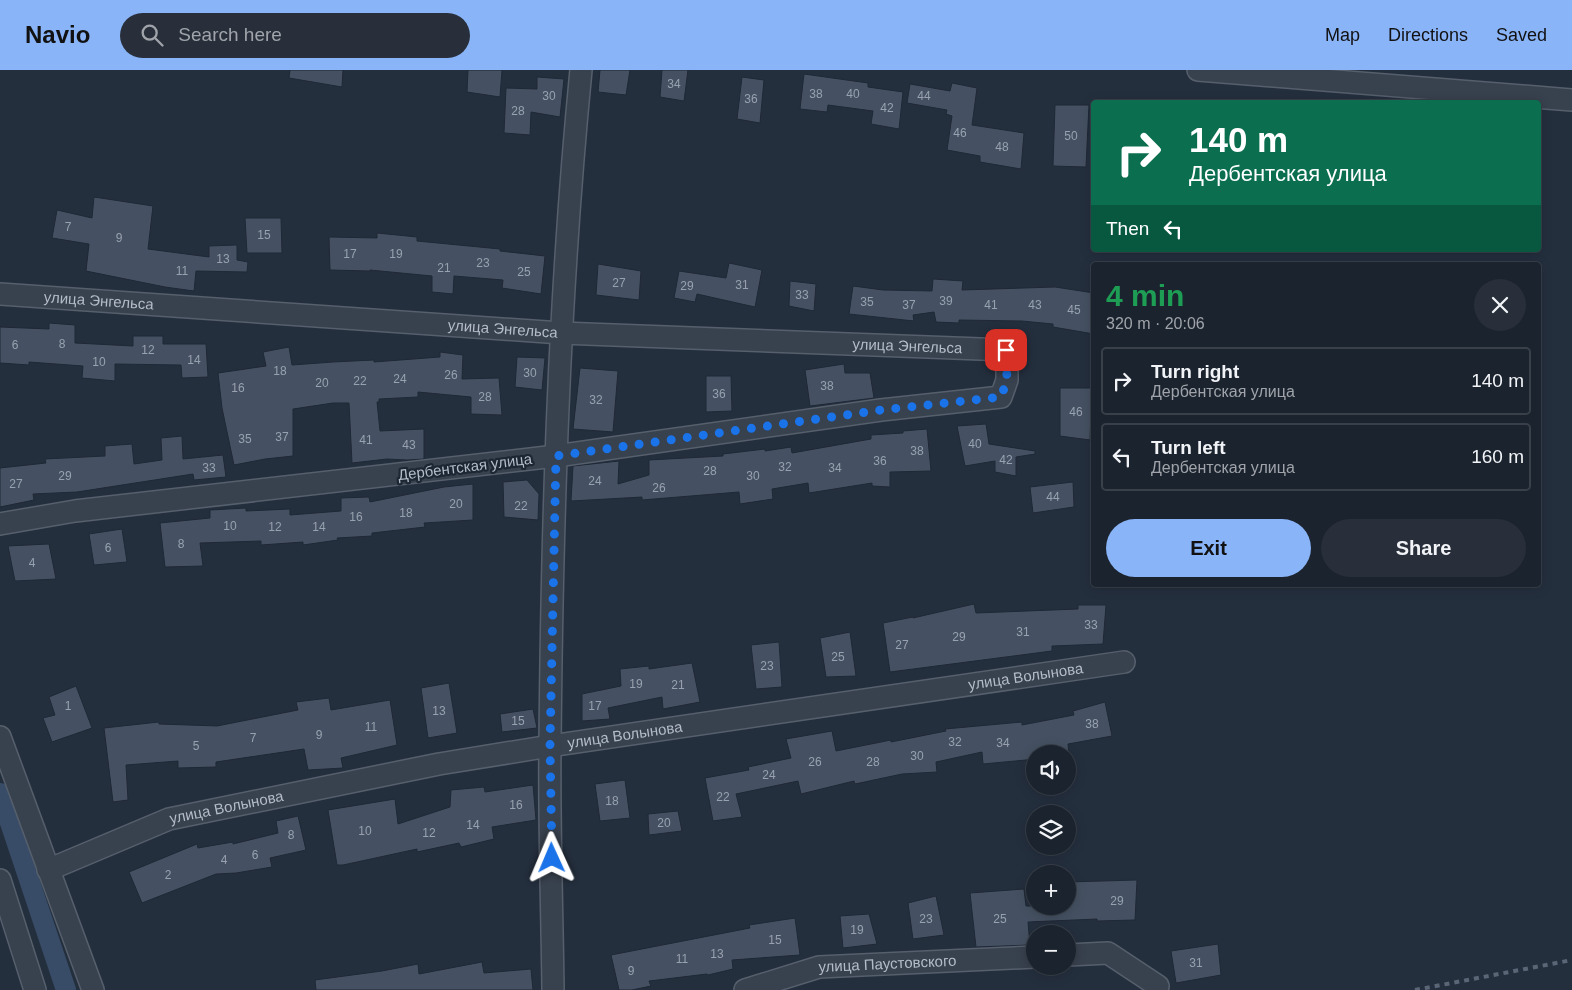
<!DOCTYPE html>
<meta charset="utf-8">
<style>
:root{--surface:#1b232e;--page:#282f3a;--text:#f1f3f6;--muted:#a0a4aa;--line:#39404a;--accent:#8ab4f8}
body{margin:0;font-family:Arial,sans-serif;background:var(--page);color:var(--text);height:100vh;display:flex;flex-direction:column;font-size:19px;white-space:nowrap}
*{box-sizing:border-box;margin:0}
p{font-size:16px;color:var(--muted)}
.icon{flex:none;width:28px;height:28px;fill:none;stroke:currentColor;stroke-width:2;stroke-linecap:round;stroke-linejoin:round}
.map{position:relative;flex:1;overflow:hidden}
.drawer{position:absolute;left:1091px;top:192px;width:450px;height:325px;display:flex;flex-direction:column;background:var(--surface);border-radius:5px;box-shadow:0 2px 12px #0003,0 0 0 1px var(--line)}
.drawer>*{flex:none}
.guide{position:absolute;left:1091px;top:30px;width:450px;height:152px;border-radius:5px;box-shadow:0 2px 12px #0003,0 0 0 1px var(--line);background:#0b6e4f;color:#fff;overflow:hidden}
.fabs{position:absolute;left:1026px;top:675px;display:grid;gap:10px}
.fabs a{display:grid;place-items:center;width:50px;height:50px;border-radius:50%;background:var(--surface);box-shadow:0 2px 12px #0003,0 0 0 1px var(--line);font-size:25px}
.pin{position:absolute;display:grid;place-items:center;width:42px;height:42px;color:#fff;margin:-21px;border-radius:10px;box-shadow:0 2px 8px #0006}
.me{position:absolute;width:55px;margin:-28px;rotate:359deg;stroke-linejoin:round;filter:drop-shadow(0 0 4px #0008)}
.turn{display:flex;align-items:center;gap:18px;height:105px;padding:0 15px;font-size:22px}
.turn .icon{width:65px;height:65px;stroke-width:2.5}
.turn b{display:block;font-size:35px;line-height:42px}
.then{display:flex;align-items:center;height:48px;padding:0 15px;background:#0003;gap:10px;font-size:19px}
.round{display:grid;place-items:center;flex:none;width:52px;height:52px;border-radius:26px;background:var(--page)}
.head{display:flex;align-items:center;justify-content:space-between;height:85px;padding:0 15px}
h1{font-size:30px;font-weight:800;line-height:38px;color:#1e9e55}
.cta{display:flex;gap:10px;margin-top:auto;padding:10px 15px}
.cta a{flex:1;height:58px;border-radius:30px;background:var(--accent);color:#111;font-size:20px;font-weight:800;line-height:58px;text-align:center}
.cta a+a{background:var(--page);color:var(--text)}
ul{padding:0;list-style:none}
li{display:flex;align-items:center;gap:15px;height:68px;margin:0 10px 8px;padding:0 5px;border:2px solid var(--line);border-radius:5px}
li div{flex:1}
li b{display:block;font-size:19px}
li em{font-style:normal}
header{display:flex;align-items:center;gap:30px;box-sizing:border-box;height:70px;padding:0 25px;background:var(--accent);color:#111}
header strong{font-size:24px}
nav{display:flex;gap:28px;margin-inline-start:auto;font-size:18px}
.search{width:350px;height:45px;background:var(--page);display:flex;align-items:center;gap:12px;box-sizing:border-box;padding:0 18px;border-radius:28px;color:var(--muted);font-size:19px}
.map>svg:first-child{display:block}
</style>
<header>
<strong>Navio</strong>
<div class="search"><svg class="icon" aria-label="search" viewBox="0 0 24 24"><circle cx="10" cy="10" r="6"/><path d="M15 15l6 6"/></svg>Search here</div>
<nav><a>Map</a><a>Directions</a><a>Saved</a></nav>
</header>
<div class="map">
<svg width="1572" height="920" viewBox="0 0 1572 920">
<rect width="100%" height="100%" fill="#242f3e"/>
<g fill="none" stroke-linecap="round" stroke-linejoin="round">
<polyline stroke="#394c67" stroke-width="20" points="0,723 66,920"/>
</g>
<g fill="#455162" stroke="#1f2835">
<polygon points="290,0 343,0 342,17 289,8"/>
<polygon points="468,0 502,0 500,27 467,22"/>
<polygon points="600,0 630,0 626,25 598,22"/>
<polygon points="662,0 688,0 684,31 660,27"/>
<polygon points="804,4 868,13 868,17 903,22 899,59 871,54 873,41 828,35 827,42 800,39"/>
<polygon points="537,7 564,9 560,47 531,42 530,65 504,63 506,18 537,19"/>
<polygon points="742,7 764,10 760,53 737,49"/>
<polygon points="952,13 977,18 972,55 1024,63 1021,99 980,92 980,86 947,80 952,46 946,44 947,40 907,33 910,14 950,21"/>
<polygon points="1055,35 1089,35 1086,97 1053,96"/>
<polygon points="94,127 153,136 148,179 209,187 209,176 237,175 237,190 248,192 247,202 196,201 194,221 165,217 86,201 89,174 52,168 57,140 92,148"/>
<polygon points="245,148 281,148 282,183 247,183"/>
<polygon points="377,163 417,167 417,171 500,179 500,181 545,186 541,224 502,218 503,210 454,206 453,224 432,222 432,206 370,200 370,201 330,200 329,167 377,168"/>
<polygon points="729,193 762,200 755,237 697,224 695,232 674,228 679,201 726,208"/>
<polygon points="598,194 641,201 639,230 596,225"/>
<polygon points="933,209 963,211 962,220 1055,217 1094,223 1094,264 1053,257 1053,254 1022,251 959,250 959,253 936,252 934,242 913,245 914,251 849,244 853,216 883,220 932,221"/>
<polygon points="790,211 816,214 814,241 789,236"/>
<polygon points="49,253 75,255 75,273 133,276 133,266 163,266 163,274 206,274 208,307 182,308 181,295 115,294 115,311 82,308 83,296 29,292 29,295 0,293 0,257 49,259"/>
<polygon points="289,277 292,295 333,292 374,290 374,292 440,287 440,282 463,285 462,309 499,308 502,345 471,344 471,327 418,322 418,327 379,329 379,332 377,332 380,361 424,359 424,389 407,390 387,389 352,393 349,333 333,333 293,339 293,386 265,389 234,395 222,338 218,303 266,296 263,282"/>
<polygon points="517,287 545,288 542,320 515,317"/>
<polygon points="844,294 845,303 870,303 874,328 810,336 805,300"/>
<polygon points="580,298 618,301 613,362 573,359"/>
<polygon points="706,306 731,306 732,341 706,342"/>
<polygon points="1060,318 1092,318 1090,370 1060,366"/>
<polygon points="986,354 989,374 1035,381 1035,384 1016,387 1016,406 995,402 995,391 965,396 957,356"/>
<polygon points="927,359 931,401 890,402 890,417 872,416 872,413 809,423 808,413 772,419 773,429 740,434 739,422 642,430 642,427 571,431 573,396 619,391 618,414 649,405 649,390 723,386 723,384 765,379 765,381 791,377 792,383 871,369 871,365 903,363 903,361"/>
<polygon points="182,366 183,389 223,385 226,407 194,410 193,404 77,422 33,424 34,430 0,437 0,398 46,393 45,389 105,386 105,376 132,374 134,394 162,390 161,368"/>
<polygon points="527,410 539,424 538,450 504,447 503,412"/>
<polygon points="1073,412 1074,437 1033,443 1030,417"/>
<polygon points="473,414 473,450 424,453 425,457 372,463 372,466 337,468 338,470 303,475 303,472 261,475 261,471 200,473 203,496 165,497 160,453 210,448 210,440 246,438 246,441 290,439 290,445 341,441 341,428 369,427 370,432 444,417"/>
<polygon points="122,459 127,492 94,495 89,464"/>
<polygon points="49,474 56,509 15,511 8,476"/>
<polygon points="974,534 976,543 1078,539 1078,535 1106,535 1103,574 1052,576 1052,581 890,602 883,553 913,547 913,548"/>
<polygon points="850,562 856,606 826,607 820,568"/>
<polygon points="779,572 782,617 756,619 751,575"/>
<polygon points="692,593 700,632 663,639 662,627 608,638 610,649 582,651 582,624 621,616 620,599 649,596 649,599"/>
<polygon points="449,613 457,663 428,668 421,618"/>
<polygon points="76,616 92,658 52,672 43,648 55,645 49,627"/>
<polygon points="329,628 331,640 390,630 397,675 341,688 343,698 308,700 304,679 216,692 216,697 178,698 178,691 126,695 128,730 113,732 104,658 159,652 159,654 217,656 298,640 296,632"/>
<polygon points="1105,632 1112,666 1068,674 1069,684 1035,684 1035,688 1026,690 983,694 982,682 936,692 937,702 902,704 855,714 854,711 801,724 798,711 736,724 742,747 713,751 705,708 749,700 748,697 791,688 786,669 832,661 836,681 891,670 891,672 946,661 945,659 1022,652 1022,655 1074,645 1073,641"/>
<polygon points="533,639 537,658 502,662 500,644"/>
<polygon points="625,710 630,748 600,751 595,714"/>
<polygon points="533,715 536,750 492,757 494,769 461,777 459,773 417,782 417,779 343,795 337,795 328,740 395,729 398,754 450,737 451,720 484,717 485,722"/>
<polygon points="678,741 682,761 649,765 648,744"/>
<polygon points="298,746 306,780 270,788 272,797 236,803 216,804 142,833 129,802 197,774 198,778 233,772 233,774 278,763 276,751"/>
<polygon points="1137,810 1135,850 1097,851 1097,849 1028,852 1030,875 976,877 970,823 1024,819 1026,836 1068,836 1068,812"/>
<polygon points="936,826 944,865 913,869 908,833"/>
<polygon points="869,844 877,874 843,878 840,846"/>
<polygon points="795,848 800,885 732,890 733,899 708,905 707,904 649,911 651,916 632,920 619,920 611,885 750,858 749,855"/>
<polygon points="1218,874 1221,905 1176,913 1171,881"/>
<polygon points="482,892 484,903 531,899 533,920 316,920 315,910 382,901 418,894 419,904"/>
</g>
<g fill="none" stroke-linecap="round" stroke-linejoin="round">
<defs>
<g id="minor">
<polyline points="1198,0 1572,30"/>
<path id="s1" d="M 0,224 L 561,263 L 1007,280 L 1007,310 L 1001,327 L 881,340 L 556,386 L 75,441 L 0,454"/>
<polyline points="0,667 93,920"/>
<path id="s2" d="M 48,800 L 169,749 L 439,694 L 550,676 L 1124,592"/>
<polyline points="0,810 35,920"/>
<polyline points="1068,885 1108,883 1158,916"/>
<path d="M 553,920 C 552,838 549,756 550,675 C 552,450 559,224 581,0"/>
<path id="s3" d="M 745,920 L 819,897 L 1035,887"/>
</g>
</defs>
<use href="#minor" stroke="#565f6c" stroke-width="24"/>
<use href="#minor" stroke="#38414e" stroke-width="21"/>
<polyline stroke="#5a6575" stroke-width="4" stroke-dasharray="5 5" stroke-linecap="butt" points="1415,920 1572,890"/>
</g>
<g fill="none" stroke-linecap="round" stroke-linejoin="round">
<polyline stroke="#1a73e8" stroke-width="9" stroke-dasharray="0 16.2" points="552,788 550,676 556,386 881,340 1001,327 1007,310 1006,280"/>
</g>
<g text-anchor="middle" stroke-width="4.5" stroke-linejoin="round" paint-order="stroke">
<g font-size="12" fill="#98a1af">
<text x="674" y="18">34</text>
<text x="816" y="28">38</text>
<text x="853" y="28">40</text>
<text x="549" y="30">30</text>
<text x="924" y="30">44</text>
<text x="751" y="33">36</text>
<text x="887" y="42">42</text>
<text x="518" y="45">28</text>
<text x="960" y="67">46</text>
<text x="1071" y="70">50</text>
<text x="1002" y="81">48</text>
<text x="68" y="161">7</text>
<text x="264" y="169">15</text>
<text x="119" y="172">9</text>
<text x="350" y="188">17</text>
<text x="396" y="188">19</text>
<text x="223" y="193">13</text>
<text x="483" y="197">23</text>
<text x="444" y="202">21</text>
<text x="182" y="205">11</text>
<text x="524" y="206">25</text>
<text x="619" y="217">27</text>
<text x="742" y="219">31</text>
<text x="687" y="220">29</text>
<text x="802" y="229">33</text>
<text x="946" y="235">39</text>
<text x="867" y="236">35</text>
<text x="909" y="239">37</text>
<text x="991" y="239">41</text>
<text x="1035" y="239">43</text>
<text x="1074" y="244">45</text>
<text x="62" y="278">8</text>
<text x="15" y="279">6</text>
<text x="148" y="284">12</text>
<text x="194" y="294">14</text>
<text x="99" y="296">10</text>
<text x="280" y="305">18</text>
<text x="530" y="307">30</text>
<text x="451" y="309">26</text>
<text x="400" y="313">24</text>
<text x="360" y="315">22</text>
<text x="322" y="317">20</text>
<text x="827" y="320">38</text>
<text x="238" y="322">16</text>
<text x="719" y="328">36</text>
<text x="485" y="331">28</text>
<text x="596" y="334">32</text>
<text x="1076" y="346">46</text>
<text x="282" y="371">37</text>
<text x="245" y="373">35</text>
<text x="366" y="374">41</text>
<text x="975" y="378">40</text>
<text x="409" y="379">43</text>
<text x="917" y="385">38</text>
<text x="1006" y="394">42</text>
<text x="880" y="395">36</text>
<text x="785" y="401">32</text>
<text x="209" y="402">33</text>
<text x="835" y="402">34</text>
<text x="710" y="405">28</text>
<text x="65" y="410">29</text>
<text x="753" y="410">30</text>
<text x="595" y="415">24</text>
<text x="16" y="418">27</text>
<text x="659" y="422">26</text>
<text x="1053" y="431">44</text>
<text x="456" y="438">20</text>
<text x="521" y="440">22</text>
<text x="406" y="447">18</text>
<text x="356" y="451">16</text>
<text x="230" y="460">10</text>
<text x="275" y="461">12</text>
<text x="319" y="461">14</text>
<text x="181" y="478">8</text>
<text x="108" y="482">6</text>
<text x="32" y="497">4</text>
<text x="1091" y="559">33</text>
<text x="1023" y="566">31</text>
<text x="959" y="571">29</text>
<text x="902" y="579">27</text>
<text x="838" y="591">25</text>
<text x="767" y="600">23</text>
<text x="636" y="618">19</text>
<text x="678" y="619">21</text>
<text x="68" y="640">1</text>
<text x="595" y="640">17</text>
<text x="439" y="645">13</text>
<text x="518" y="655">15</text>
<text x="1092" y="658">38</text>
<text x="371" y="661">11</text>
<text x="319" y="669">9</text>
<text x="253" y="672">7</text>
<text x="955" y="676">32</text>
<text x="1003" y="677">34</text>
<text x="196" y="680">5</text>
<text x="917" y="690">30</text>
<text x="815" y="696">26</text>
<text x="873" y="696">28</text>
<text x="769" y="709">24</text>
<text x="723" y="731">22</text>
<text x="612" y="735">18</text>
<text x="516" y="739">16</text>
<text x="664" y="757">20</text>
<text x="473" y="759">14</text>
<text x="365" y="765">10</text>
<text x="429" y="767">12</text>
<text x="291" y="769">8</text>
<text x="255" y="789">6</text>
<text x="224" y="794">4</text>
<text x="168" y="809">2</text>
<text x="1117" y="835">29</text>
<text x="926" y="853">23</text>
<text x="1000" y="853">25</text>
<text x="857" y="864">19</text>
<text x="775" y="874">15</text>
<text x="717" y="888">13</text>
<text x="682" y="893">11</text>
<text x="1196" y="897">31</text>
<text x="631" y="905">9</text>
</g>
<g font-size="15" fill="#b4bcc9" stroke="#1d2633">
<text dy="5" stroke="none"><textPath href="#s1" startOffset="99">улица Энгельса</textPath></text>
<text dy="5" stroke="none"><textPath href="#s1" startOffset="504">улица Энгельса</textPath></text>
<text dy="5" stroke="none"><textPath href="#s1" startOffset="909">улица Энгельса</textPath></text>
<text transform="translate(465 397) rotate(-7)" y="5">Дербентская улица</text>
<text dy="5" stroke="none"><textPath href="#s2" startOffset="1000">улица Волынова</textPath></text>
<text dy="5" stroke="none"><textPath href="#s2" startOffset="595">улица Волынова</textPath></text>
<text dy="5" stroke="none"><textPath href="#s2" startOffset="190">улица Волынова</textPath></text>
<text dy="5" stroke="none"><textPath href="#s3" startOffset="146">улица Паустовского</textPath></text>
</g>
</g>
</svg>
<div class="fabs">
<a><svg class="icon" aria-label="sound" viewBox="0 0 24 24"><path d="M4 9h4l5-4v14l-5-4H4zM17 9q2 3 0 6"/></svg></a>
<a><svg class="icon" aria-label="layers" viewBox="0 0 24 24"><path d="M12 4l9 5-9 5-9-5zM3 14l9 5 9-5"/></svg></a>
<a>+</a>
<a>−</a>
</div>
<div class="pin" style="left:1006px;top:280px;background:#d93025"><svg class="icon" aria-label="arrive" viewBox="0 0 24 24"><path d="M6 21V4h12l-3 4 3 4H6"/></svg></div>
<svg class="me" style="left:552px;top:788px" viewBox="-20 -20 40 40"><path d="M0-17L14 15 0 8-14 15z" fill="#1a73e8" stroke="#fff" stroke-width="4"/></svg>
<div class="guide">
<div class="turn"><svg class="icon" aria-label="right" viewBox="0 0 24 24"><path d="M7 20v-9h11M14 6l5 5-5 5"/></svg><div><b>140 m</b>Дербентская улица</div></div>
<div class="then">Then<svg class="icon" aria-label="left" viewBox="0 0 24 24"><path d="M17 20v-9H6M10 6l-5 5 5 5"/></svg></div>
</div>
<section class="drawer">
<div class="head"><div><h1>4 min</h1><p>320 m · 20:06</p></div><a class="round"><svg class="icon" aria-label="close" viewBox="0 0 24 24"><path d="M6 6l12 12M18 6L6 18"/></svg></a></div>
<ul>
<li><svg class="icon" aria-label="right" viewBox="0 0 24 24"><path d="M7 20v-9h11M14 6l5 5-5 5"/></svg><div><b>Turn right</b><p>Дербентская улица</p></div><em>140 m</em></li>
<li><svg class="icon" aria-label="left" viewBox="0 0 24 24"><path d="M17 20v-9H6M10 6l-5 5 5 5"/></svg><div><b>Turn left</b><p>Дербентская улица</p></div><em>160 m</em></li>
</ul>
<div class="cta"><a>Exit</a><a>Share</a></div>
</section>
</div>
